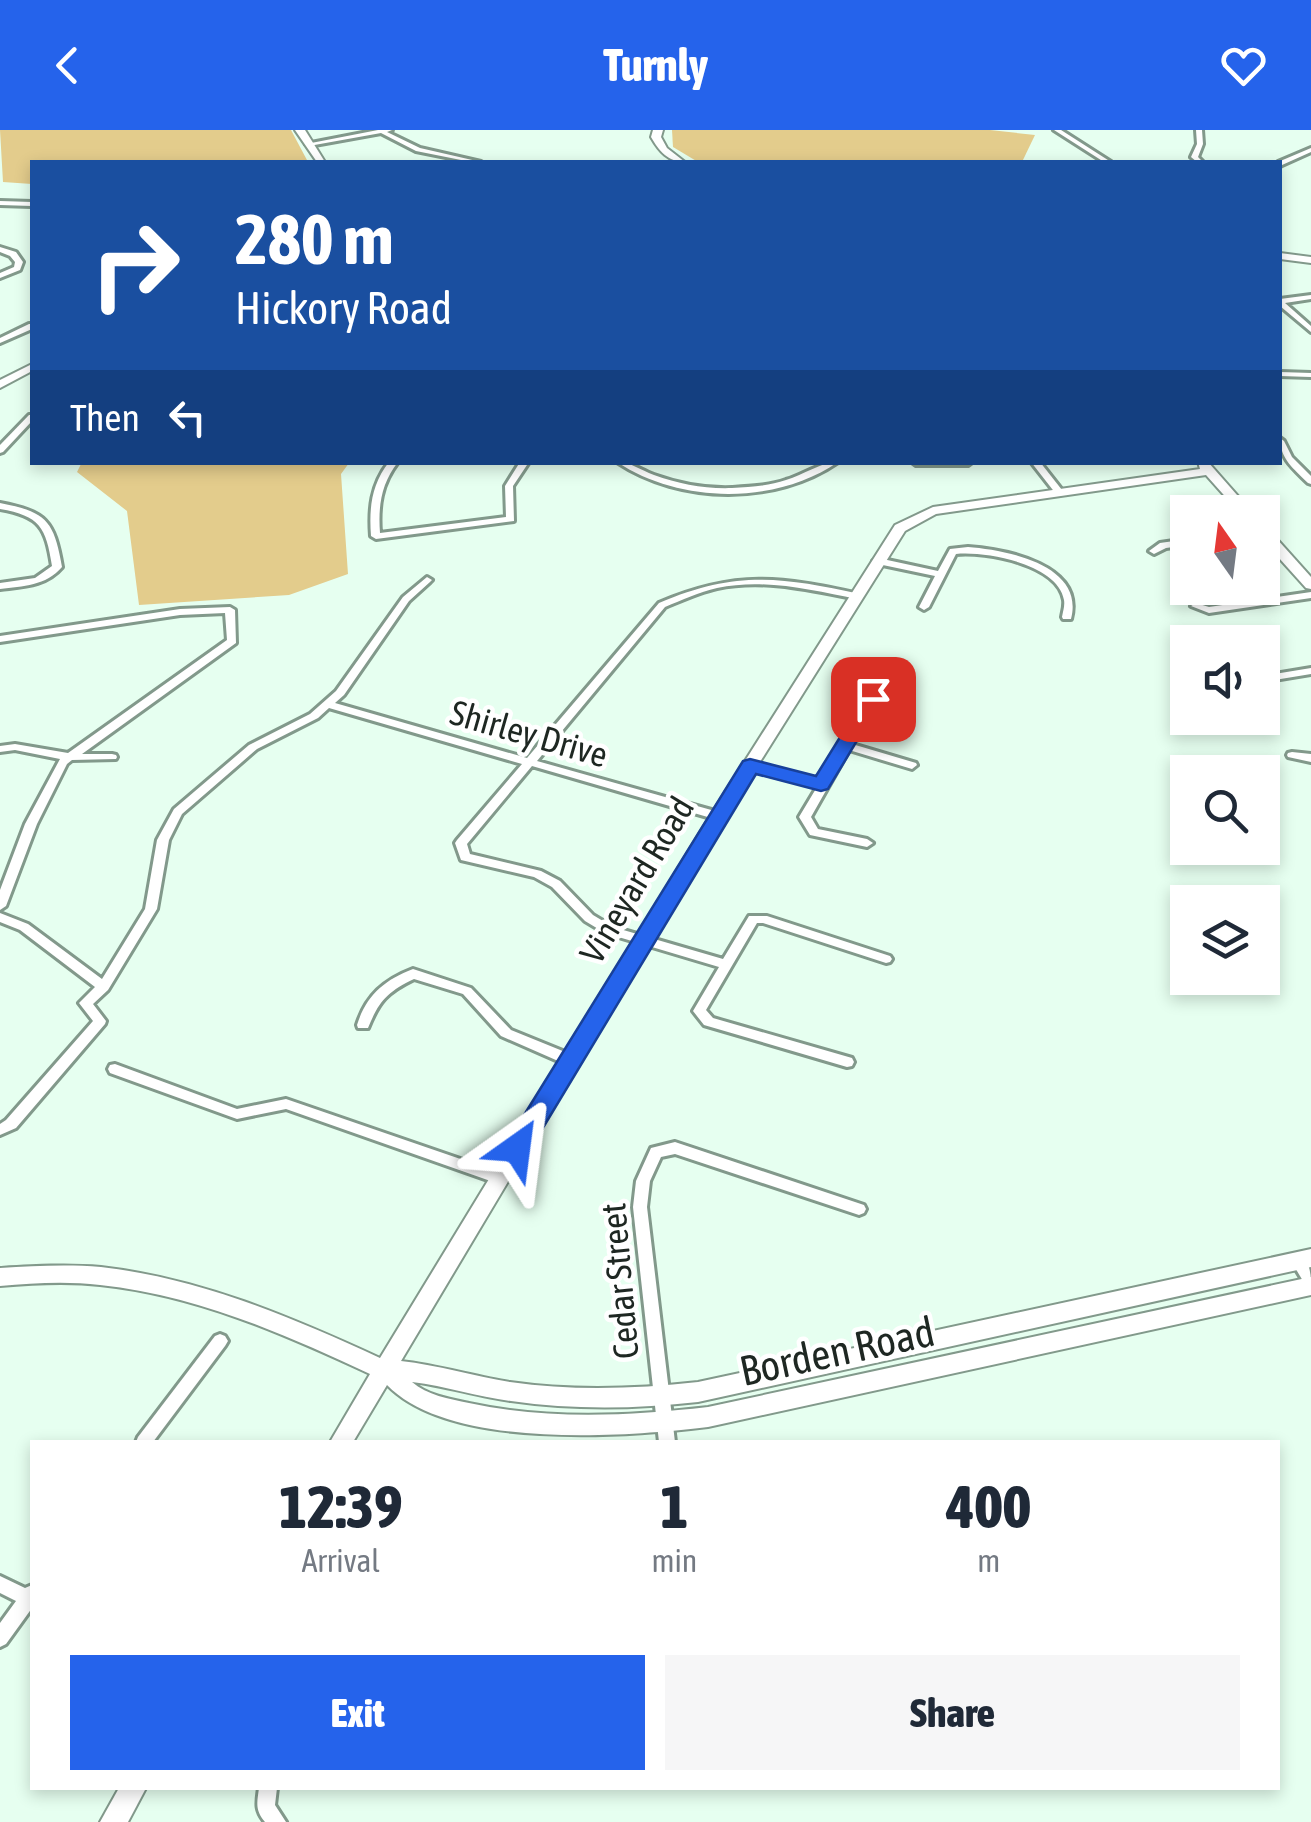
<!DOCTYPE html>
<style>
:root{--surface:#fff;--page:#f6f6f7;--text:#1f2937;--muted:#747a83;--accent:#2563eb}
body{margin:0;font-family:"Asap Condensed",sans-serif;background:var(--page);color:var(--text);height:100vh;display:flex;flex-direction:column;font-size:38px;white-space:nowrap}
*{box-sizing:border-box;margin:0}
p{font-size:32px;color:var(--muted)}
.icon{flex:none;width:55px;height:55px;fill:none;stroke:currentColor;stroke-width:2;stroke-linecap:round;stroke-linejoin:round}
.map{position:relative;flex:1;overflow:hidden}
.sheet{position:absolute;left:30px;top:1310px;width:1250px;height:350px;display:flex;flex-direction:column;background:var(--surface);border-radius:0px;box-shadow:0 5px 15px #0003}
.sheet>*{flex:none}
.guide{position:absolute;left:30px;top:30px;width:1252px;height:305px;border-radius:0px;box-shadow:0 5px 15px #0003;background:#1a4fa0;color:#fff;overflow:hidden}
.needle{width:65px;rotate:346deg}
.fabs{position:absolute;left:1170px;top:365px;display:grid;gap:20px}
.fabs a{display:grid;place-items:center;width:110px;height:110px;border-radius:0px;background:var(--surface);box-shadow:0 5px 15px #0003;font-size:50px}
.pin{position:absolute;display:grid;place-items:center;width:85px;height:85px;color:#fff;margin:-42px;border-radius:20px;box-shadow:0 5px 15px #0006}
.me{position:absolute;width:110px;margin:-55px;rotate:31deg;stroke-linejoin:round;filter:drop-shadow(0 0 8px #0008)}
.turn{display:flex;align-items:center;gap:35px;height:210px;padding:0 40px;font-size:45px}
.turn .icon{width:130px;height:130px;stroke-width:2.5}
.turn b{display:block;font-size:70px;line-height:85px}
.then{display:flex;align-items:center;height:95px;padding:0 40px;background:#0003;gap:20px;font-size:38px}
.eta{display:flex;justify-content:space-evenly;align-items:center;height:170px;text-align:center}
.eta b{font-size:60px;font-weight:800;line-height:70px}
.action{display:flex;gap:20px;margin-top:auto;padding:20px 40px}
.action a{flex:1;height:115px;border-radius:0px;background:var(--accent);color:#fff;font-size:40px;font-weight:800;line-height:115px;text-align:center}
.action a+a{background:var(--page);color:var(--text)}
header{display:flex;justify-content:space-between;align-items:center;height:130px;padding:0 40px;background:var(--accent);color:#fff;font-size:45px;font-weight:800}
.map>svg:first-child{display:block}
</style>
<header><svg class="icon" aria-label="back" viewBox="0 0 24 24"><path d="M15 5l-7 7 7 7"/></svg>Turnly<svg class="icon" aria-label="heart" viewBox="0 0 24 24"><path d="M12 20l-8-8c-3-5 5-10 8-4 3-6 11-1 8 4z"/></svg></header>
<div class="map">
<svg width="1311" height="1692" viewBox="0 0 1311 1692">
<rect width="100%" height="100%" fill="#e6fff0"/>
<g fill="#e3cc8c">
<polygon points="0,0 291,0 308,32 32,32 32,54 3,52"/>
<polygon points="672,0 990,0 1035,5 1022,32 698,32 673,17"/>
<polygon points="82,332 349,333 341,344 348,444 289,465 139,475 127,381 77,342"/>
</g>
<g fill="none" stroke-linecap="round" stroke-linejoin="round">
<defs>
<g id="street">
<polygon points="378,0 392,0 387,2 420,18 481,32 471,32 416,21 381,3 309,16 306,14"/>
<polygon points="1054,0 1061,0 1111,32 1104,32"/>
<polygon points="1196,0 1202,0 1203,14 1198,27 1203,32 1197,32 1191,27 1197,14"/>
<polygon points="1311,18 1311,22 1282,35 1280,36 1280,32 1278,32"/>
<polygon points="0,71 32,72 32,76 0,75"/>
<polygon points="0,117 16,122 23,132 20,140 0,148 0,143 14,137 15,132 10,126 0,122"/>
<polygon points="1311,165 1311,169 1285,173 1311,196 1311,202 1280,176 1280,169"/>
<polygon points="29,194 32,194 32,199 0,213 0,208"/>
<polygon points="1280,242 1311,243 1311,247 1280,246"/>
<polygon points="29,285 32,285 32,291 3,322 0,323 0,315"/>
<path d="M 1280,308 L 1284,311 L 1292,327 L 1311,346 L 1311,354 L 1308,353 C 1294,339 1280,329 1280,308 Z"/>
<path d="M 389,332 L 398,332 C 381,354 378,376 380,403 L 506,387 L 505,356 L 520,332 L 529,332 L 513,356 L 514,391 L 376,409 L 371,406 C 369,379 371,355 389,332 Z"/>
<path d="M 617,332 C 631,332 640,340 654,345 C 679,354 705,359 732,358 C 750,357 769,356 786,350 C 804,345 820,332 838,332 C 776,375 680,374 617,332 Z"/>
<polygon points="912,332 972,332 968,335 916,335"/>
<polygon points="1031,332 1040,332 1062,360 1062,364 1056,364"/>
<path d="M 0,373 C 46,382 54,390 62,437 C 46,456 23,456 0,459 L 0,453 L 35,448 L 52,436 C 46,397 40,386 0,379 Z"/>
<polygon points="1188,409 1188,415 1166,418 1154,424 1149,421 1160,413"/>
<path d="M 968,417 C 1007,420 1085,435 1071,489 L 1063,489 L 1062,487 C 1063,481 1065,476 1064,470 C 1058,434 986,421 956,424 L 929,477 L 924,480 L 919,477 L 935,446 L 878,434 L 873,431 L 878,428 L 938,441 L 950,419 Z"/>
<path d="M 427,447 L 432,450 L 430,452 L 409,471 L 344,565 L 335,573 L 527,628 L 659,473 C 736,440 781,447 860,464 L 860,468 L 857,469 C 811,460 764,448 717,458 C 699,462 682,470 665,477 L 537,631 L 722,683 L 724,686 L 722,689 L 718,690 L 532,636 L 467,714 L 470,724 L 541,741 L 560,751 L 593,785 L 613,797 L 723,829 L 749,786 L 767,786 L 890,826 L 892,829 L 890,832 L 886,833 L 763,793 L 757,793 L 706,880 L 713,888 L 852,928 L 854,932 L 852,936 L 847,937 L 704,895 L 693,881 L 719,837 L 605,803 L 585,791 L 552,757 L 534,747 L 461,730 L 455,713 L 457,710 L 522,634 L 329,578 L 318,588 L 257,619 L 182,684 L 169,710 L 157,779 L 108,860 L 93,874 L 106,891 L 105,894 L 16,998 L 0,1005 L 0,994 L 6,990 L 93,891 L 79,873 L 95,857 L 20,800 L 0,792 L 0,783 L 28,794 L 102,849 L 145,779 L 157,710 L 174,679 L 249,615 L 310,584 L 336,561 L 403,467 Z"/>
<polygon points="1311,462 1311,468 1209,483 1191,476 1196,473 1209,477"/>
<polygon points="230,477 235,480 236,513 82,624 112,624 116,625 117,627 116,629 72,630 67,634 37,694 6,776 0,780 0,760 25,694 60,629 15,620 0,622 0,616 15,614 68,623 227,510 225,483 180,485 0,512 0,506 180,479"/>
<polygon points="1311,538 1311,544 1262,552 1262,546"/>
<polygon points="886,543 891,546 852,614 916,633 917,635 912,639 849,620 811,687 818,699 867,709 873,713 867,717 810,705 799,687 817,657 746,639 745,636 750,632 821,650 881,546"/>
<polygon points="1292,622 1311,624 1311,632 1288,627 1287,625 1288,623"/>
<path d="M 413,839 L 471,858 L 511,900 L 575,926 L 577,930 L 575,934 L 565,934 L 501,906 L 463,864 L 414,849 C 387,862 379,871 368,898 L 358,898 L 357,895 C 366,866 384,850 413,839 Z"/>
<polygon points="115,934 237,979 286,969 504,1044 506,1048 504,1052 499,1054 286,979 237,989 110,943 108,939 110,935"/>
<polygon points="675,1012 864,1075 866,1079 864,1083 859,1085 675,1024 661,1027 650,1051 647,1077 675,1312 659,1312 633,1077 636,1051 651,1018"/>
<path d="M 1298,1125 C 1311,1130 1311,1146 1311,1158 L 1306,1156 L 1291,1131 L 1293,1127 Z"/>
<polygon points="220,1204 225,1206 228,1211 225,1216 153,1312 136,1312 138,1307 215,1206"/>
<polygon points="0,1446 25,1458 32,1455 32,1478 6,1514 0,1517 0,1493 16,1471 0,1463"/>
<path d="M 259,1658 L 277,1658 L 275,1675 L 286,1692 L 265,1692 C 255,1680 257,1673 259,1658 Z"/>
</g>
<g id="secondary">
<polygon points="295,0 305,0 325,32 317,32"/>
<path d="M 653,0 L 663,0 L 661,7 L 667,18 L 685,32 C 668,32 659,21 651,7 Z"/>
<polygon points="1280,123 1311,127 1311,133 1280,129"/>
<polygon points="32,234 32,241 0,258 0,250"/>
<path d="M 1198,332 L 1208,332 L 1252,382 L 1239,382 L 1206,345 L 936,384 L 905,401 L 726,686 L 401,1231 C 438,1235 473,1246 510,1252 C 572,1261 635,1259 698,1252 L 1311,1119 L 1311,1137 L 698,1272 C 636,1279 573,1280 511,1271 C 478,1267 446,1256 412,1252 C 427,1265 449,1269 469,1273 C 548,1290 628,1286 708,1277 L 1311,1147 L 1311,1165 L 708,1297 C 624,1307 450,1320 387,1255 L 353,1312 L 330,1312 L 370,1244 C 284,1204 196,1165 100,1155 C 67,1151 33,1153 0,1156 L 0,1138 C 34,1136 67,1134 101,1137 C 199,1148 291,1187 380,1228 L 710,686 L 895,395 L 933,377 L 1200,339 Z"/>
<polygon points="1262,397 1267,398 1311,447 1311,459 1306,458 1262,409"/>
<polygon points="119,1658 146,1658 128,1692 100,1692"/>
</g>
</defs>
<use href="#street" stroke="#82998b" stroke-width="6"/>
<use href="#secondary" stroke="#82998b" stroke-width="4"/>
<use href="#street" fill="#fff" fill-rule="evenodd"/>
<use href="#secondary" fill="#fff" fill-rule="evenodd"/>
</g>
<polygon fill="#2563eb" stroke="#184099" stroke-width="2.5" points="873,563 882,569 828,659 821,661 756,644 526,1026 508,1026 504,1018 508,1011 743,631 750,629 816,646 866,565"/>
<g text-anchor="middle" stroke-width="9" stroke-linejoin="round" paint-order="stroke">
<g font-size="35" fill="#1e2722" stroke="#fff">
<text transform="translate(529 604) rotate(16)" y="12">Shirley Drive</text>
<text transform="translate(637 750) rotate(-59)" y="12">Vineyard Road</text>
<text transform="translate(620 1151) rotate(-95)" y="12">Cedar Street</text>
</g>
<g font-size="42" fill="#1e2722" stroke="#fff">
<text transform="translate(837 1221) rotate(-12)" y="15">Borden Road</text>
</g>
</g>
</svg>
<div class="fabs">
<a><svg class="needle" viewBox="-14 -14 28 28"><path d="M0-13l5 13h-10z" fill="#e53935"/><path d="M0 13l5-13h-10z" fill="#747a83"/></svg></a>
<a><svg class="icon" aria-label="sound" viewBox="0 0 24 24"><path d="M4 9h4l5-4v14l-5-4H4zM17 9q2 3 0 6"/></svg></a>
<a><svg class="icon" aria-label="search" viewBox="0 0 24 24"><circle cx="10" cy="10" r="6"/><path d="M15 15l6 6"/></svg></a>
<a><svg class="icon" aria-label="layers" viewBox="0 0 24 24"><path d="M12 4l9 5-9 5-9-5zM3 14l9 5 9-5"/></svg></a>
</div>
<div class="pin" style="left:873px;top:569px;background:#d93025"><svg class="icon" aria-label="arrive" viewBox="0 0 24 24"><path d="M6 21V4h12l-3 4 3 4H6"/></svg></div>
<svg class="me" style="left:517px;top:1018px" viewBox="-20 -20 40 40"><path d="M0-17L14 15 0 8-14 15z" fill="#2563eb" stroke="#fff" stroke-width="4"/></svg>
<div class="guide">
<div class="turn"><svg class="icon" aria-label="right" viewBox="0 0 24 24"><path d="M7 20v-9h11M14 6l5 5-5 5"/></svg><div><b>280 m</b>Hickory Road</div></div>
<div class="then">Then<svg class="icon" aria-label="left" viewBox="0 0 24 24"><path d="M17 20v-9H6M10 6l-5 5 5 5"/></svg></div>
</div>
<section class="sheet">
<div class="eta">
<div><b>12:39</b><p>Arrival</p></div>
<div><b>1</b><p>min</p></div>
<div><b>400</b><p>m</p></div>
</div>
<div class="action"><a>Exit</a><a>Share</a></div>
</section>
</div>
